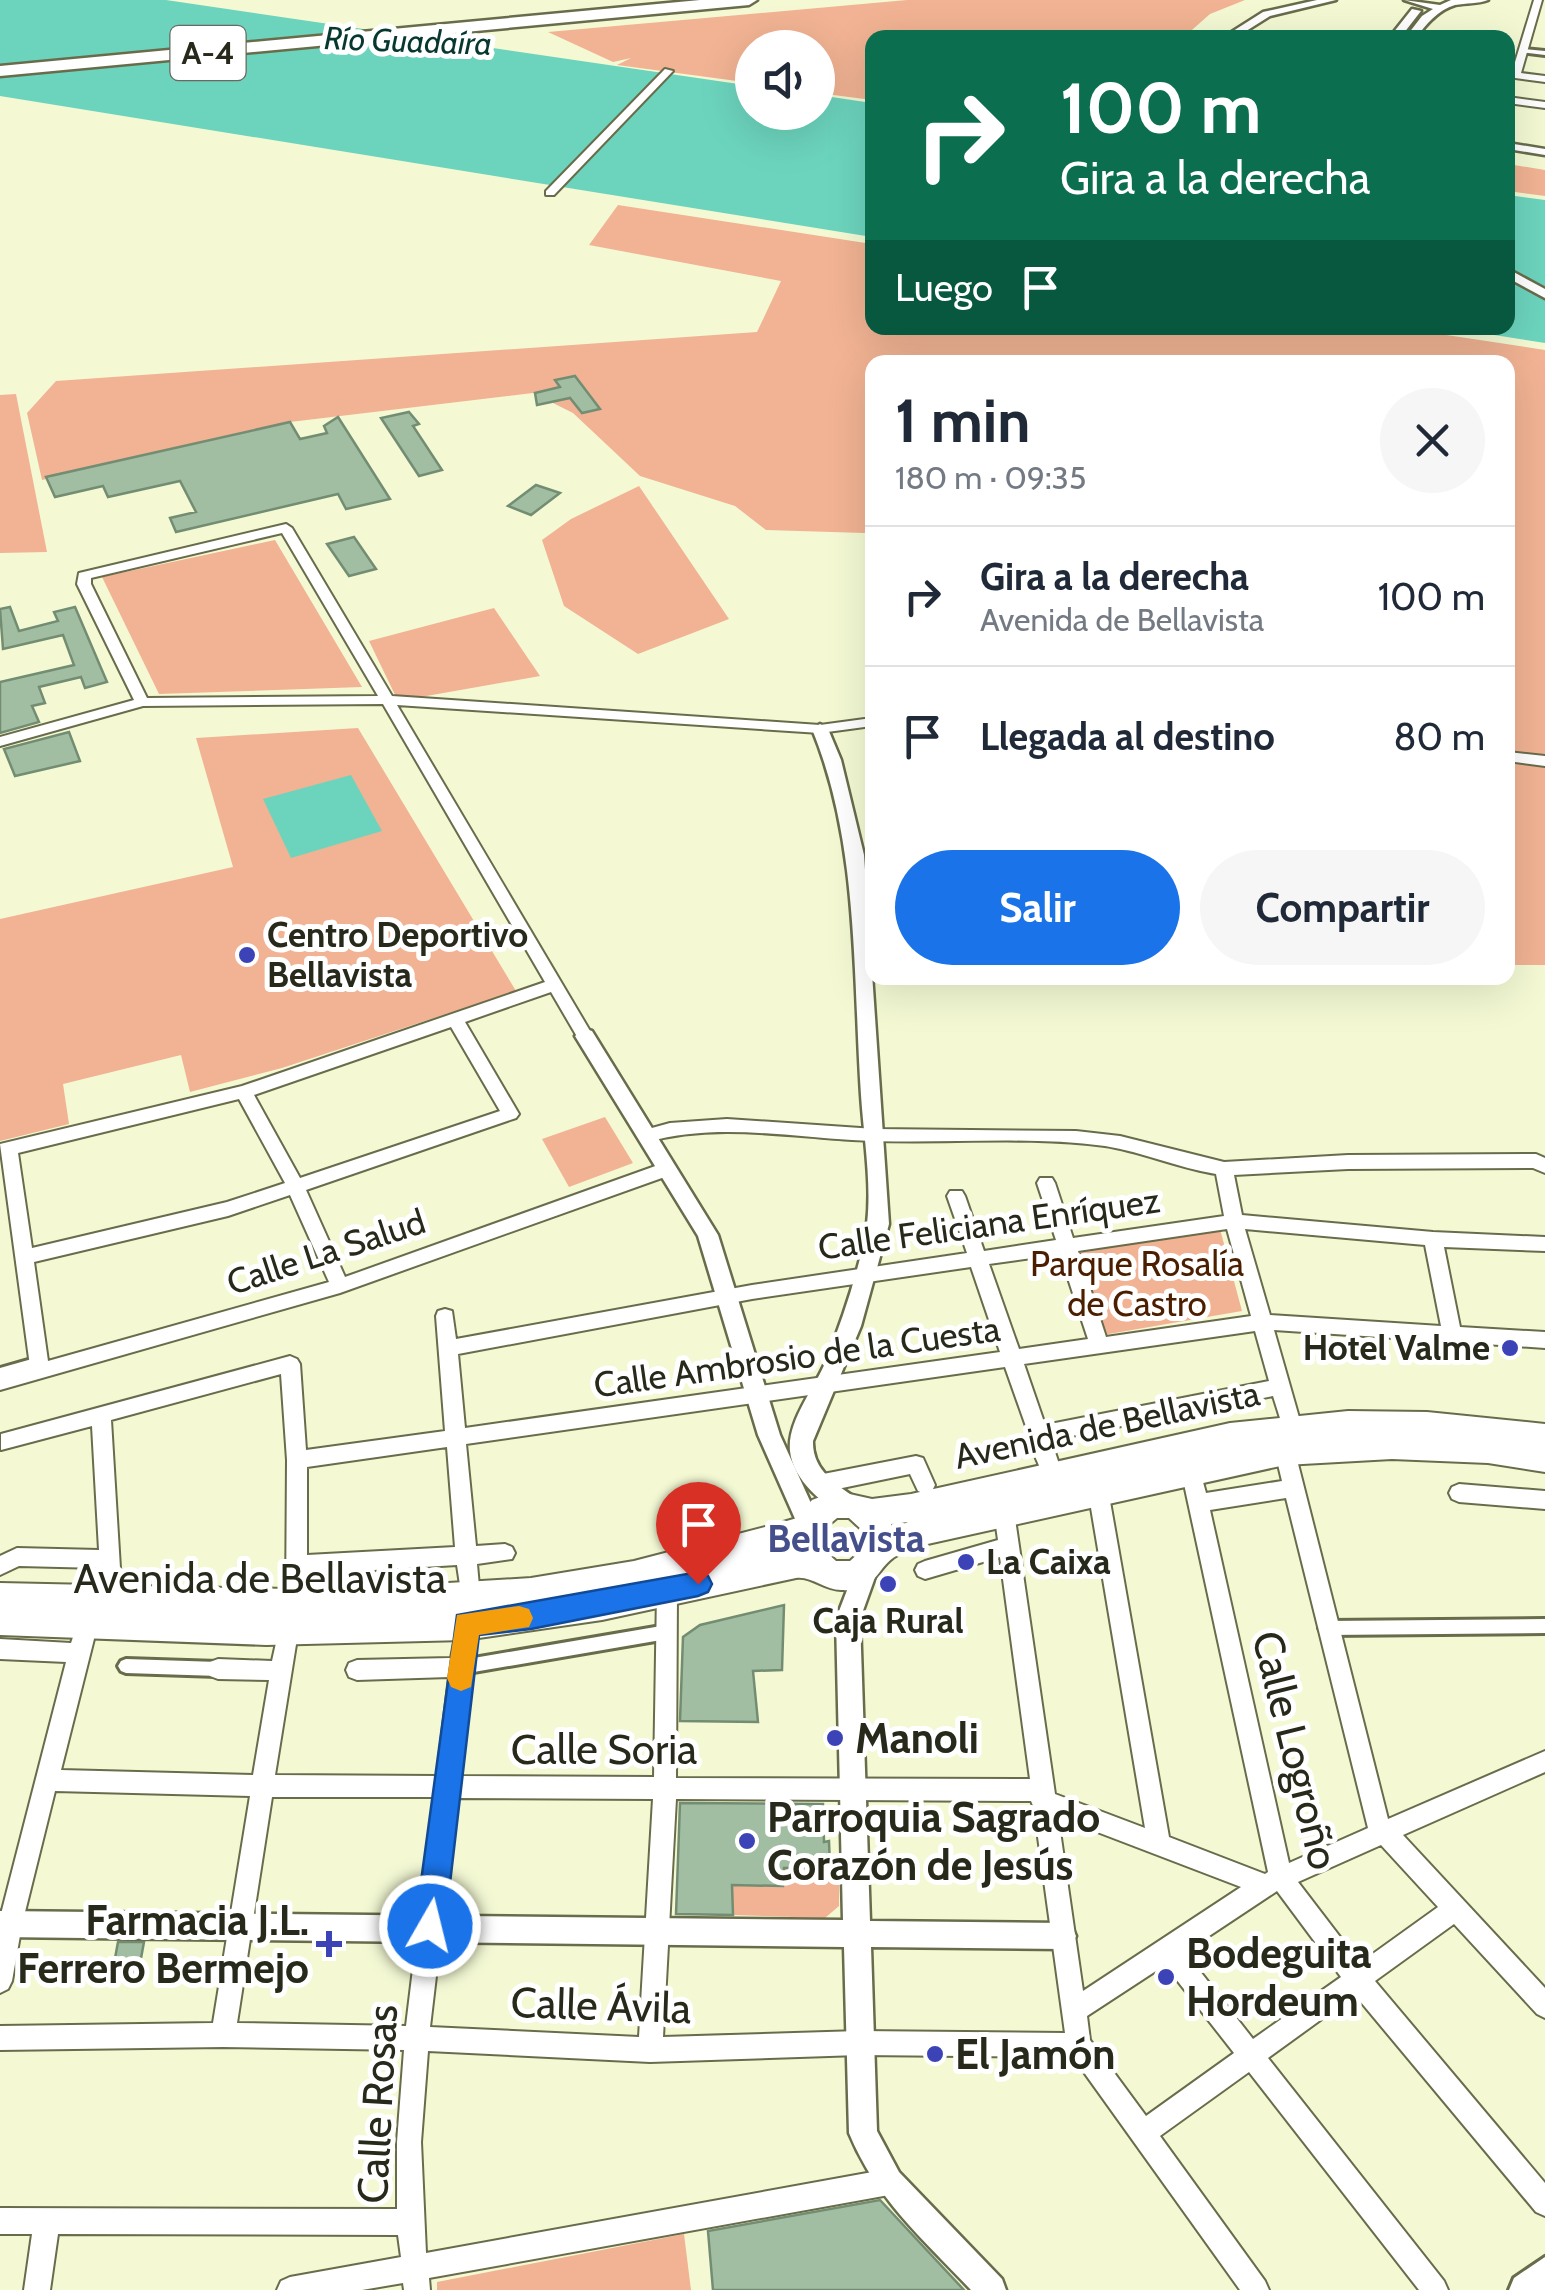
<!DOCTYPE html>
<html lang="es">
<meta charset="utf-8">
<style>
:root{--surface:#fff;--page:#f6f6f7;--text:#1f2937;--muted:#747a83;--line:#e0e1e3;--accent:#1a73e8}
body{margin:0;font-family:Cabin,sans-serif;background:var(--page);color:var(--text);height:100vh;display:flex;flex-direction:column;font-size:38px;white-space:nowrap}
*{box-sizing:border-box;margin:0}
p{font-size:32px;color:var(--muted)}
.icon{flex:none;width:55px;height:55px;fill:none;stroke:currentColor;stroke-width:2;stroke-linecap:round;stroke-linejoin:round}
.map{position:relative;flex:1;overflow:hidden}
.details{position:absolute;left:865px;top:355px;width:650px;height:630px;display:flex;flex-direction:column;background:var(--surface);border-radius:20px;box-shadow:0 10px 40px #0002}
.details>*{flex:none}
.top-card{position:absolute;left:865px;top:30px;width:650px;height:305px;border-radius:20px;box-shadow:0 10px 40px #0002;background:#0b6e4f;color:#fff;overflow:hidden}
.tools{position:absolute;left:735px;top:30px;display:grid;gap:20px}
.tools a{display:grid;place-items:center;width:100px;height:100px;border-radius:50%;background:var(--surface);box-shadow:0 10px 40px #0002;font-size:50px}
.pin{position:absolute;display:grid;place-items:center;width:85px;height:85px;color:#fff;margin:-102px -42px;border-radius:50% 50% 50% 0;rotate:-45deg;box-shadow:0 0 10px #0007}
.pin .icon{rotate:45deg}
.me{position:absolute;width:110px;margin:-55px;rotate:8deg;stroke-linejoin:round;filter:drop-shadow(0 0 8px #0008)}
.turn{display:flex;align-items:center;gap:35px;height:210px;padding:0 30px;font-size:45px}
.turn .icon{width:130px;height:130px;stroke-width:2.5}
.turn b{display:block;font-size:70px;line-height:85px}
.then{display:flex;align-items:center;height:95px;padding:0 30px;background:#0003;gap:20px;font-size:38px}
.round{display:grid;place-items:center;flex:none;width:105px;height:105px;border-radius:52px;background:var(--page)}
.head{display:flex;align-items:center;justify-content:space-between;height:170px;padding:0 30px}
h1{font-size:60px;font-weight:700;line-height:75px}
.primary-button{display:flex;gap:20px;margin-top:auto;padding:20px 30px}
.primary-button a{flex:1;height:115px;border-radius:60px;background:var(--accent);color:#fff;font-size:40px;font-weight:700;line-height:115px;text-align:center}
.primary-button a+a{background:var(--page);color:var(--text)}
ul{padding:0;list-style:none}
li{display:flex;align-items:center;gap:30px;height:140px;padding:0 30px;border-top:2px solid var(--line)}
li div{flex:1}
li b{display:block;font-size:38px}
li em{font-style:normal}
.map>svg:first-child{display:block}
</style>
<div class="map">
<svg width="1545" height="2290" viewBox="0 0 1545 2290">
<rect width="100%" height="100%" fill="#f4f9d4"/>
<g fill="#f1b393">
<polygon points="907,0 1245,0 1210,14 1184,37 872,38 872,100 818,93 818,48 752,48 752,83 617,65 631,58 613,62 548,32"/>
<polygon points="1508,164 1545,170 1545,196 1508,191"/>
<polygon points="618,205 872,244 872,328 1400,328 1545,350 1545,965 1508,965 1508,362 872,362 872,532 864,533 766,530 735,506 640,476 573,413 533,393 290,422 42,480 27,413 56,381 757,332 781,281 589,245"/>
<polygon points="16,394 47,552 0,553 0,395"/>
<polygon points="639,486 729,619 638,654 564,606 542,540 571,519"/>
<polygon points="275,540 362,687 159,694 102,577"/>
<polygon points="494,608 540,676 398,701 369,641"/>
<polygon points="358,728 516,991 282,1068 190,1092 181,1055 63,1084 69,1124 0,1141 0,919 233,867 196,738"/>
<polygon points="605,1117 633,1163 569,1187 542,1139"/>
<polygon points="1220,1229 1242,1311 1103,1335 1070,1249"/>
<polygon points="839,1867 839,1906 825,1918 733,1915 732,1885 782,1886 784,1868"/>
<polygon points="684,2234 691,2290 437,2290 437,2282"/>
</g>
<g fill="#6cd4bd">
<polygon points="0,0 166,0 752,86 752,112 818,112 818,95 872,103 872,237 0,96"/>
<polygon points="1508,195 1545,200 1545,343 1450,328 1508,328"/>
<polygon points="351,775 382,831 291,858 263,799"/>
</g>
<g fill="#a2bea2" stroke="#738d73" stroke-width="2.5">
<polygon points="575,376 600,409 582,413 570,398 537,405 535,393 560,387 555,380"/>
<polygon points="409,412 419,424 413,426 442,470 419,476 381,418"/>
<polygon points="338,417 390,499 346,509 338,494 176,532 170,518 196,512 180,481 108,497 103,486 55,497 46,477 290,422 300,439 327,433 324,426"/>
<polygon points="536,485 560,493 531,515 508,506"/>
<polygon points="354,537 376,569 349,576 327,544"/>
<polygon points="10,607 19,631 58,621 54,612 75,607 107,682 85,688 81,677 39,687 45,703 32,706 39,722 0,733 0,682 74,665 63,635 3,649 0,609"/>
<polygon points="69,732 80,761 15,776 4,749"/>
<polygon points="784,1605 782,1670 753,1671 758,1722 680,1721 683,1637 700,1625"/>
<polygon points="680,1803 823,1804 824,1842 829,1841 830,1867 784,1868 783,1886 732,1885 733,1915 676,1914"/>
<polygon points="118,1942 144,1942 137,1980 111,1980"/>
<polygon points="880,2200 964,2290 713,2290 708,2231"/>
</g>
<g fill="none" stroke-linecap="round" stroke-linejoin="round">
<defs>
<g id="pedestrian">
<polygon points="1523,49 1545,51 1545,55 1521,52 1520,51"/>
<polygon points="39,1357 44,1359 46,1363 44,1367 0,1380 0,1368"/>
<polygon points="1545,1619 1545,1633 1327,1635 1322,1633 1319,1628 1322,1623 1327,1621"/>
<polygon points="667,1625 672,1627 675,1632 672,1637 667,1639 462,1674 457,1672 454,1667 457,1662 462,1660"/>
<polygon points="126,1659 218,1662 223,1664 226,1669 223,1674 218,1676 126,1673 121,1671 118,1666 121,1661"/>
</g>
<g id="minor">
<polygon points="1534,0 1542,0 1521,73 1545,76 1545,82 1508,77 1508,71 1512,72"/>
<polygon points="665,69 673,71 554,195 546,195 546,191"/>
<polygon points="1508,97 1545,102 1545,108 1508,103"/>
<path d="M 286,524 L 292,528 L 392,696 L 820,725 L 872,718 L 872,726 L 820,733 L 397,705 L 593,1036 L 591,1040 L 579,1040 L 551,992 L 465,1022 L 519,1114 L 516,1118 L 306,1190 L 345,1277 L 661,1164 L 673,1164 L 676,1169 L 673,1174 L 340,1293 L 0,1390 L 0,1374 L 30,1366 L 0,1144 L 242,1086 L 545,982 L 383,704 L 143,706 L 0,746 L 0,737 L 134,700 L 77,584 L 79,573 ZM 282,533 L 378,696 L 147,698 L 91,584 L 91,578 ZM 451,1027 L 500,1111 L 300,1178 L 254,1095 ZM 239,1099 L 285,1183 L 227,1202 L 32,1248 L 18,1153 ZM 290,1195 L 329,1282 L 48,1361 L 34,1262 L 228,1216 Z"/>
<polygon points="1508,752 1545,756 1545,766 1508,761"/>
<path d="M 727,1119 L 875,1129 L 1076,1131 L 1120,1136 L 1224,1162 L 1348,1155 L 1536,1154 L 1545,1158 L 1545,1173 L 1533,1168 L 1348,1169 L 1234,1175 L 1242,1215 L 1433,1232 L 1545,1237 L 1545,1251 L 1444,1247 L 1460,1327 L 1545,1332 L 1545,1348 L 1274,1330 L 1302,1428 L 1299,1434 L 1292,1436 L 1285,1434 L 1273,1396 L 1051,1440 L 1063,1476 L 1060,1482 L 1053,1484 L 1046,1482 L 1026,1435 L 1028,1432 L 1005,1367 L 466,1444 L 476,1546 L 505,1544 L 512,1547 L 515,1553 L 512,1559 L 477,1564 L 480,1598 L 477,1605 L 470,1607 L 463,1605 L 457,1565 L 307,1574 L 306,1606 L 303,1613 L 296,1615 L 289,1613 L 286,1606 L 287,1460 L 281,1374 L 111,1420 L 120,1568 L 130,1603 L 127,1610 L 120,1612 L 113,1610 L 100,1568 L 19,1566 L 0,1575 L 0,1556 L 17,1548 L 99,1550 L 92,1426 L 1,1450 L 1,1434 L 290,1356 L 297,1359 L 300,1364 L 306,1450 L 445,1431 L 436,1316 L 438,1311 L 445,1309 L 452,1311 L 456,1339 L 752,1285 L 967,1253 L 947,1196 L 950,1191 L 962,1191 L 965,1196 L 984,1251 L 1056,1240 L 1037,1183 L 1040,1178 L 1052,1178 L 1055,1183 L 1073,1238 L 1224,1216 L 1216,1174 C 1178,1168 1143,1152 1105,1146 C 1021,1135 936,1145 852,1140 C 784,1136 714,1123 647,1142 L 638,1136 L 641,1131 L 670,1123 ZM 1227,1229 L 1251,1316 L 1106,1337 L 1078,1251 ZM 1245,1229 L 1425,1245 L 1441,1326 L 1270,1315 ZM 1060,1254 L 1088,1339 L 1019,1349 L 989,1264 ZM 971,1267 L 1000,1352 L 465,1428 L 458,1354 L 752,1299 ZM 1255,1331 L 1269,1381 L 1045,1425 L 1024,1364 ZM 447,1447 L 455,1547 L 307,1555 L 307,1467 Z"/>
<path d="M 1285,1444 L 1292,1446 L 1295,1452 L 1388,1819 L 1545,1751 L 1545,1772 L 1403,1835 L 1545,1988 L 1545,2018 L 1537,2014 L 1454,1924 L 1375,1981 L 1545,2183 L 1545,2216 L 1536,2212 L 1355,1995 L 1268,2058 L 1444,2281 L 1448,2290 L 1419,2290 L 1249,2072 L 1160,2136 L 1265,2281 L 1269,2290 L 1240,2290 L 1073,2057 L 859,2055 L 650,2062 L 428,2051 L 421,2142 L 426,2253 L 889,2169 L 898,2173 L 902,2182 L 898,2191 L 889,2195 L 429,2278 L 430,2290 L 404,2290 L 403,2283 L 362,2290 L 277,2290 L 281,2281 L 290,2277 L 401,2257 L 398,2235 L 58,2234 L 50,2290 L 24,2290 L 32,2234 L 0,2234 L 0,2208 L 397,2209 L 397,2142 L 404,2050 L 223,2047 L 0,2050 L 0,2026 L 213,2023 L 250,1796 L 55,1791 L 22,1924 L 12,1981 L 8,1989 L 0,1993 L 0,1918 L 66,1662 L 0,1659 L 0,1639 L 71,1643 L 80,1616 L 87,1614 L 94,1616 L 98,1623 L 61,1770 L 253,1775 L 269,1680 L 218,1679 L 210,1676 L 207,1669 L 210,1662 L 218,1659 L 272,1661 L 280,1625 L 287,1623 L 294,1625 L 298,1632 L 275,1775 L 437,1776 L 449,1677 L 357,1680 L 349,1677 L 346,1670 L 349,1663 L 357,1660 L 451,1658 L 459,1617 L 466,1615 L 473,1617 L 477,1624 L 459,1776 L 654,1777 L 657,1592 L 660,1585 L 667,1583 L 674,1585 L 677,1592 L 676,1778 L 1030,1779 L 1000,1557 L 925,1579 L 918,1576 L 915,1570 L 918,1564 L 925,1561 L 998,1540 L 994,1512 L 997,1506 L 1004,1503 L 1011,1506 L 1014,1512 L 1055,1794 L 1145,1828 L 1088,1490 L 1091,1484 L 1098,1481 L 1105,1484 L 1108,1490 L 1169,1837 L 1265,1874 L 1268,1872 L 1181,1470 L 1184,1464 L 1191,1462 L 1198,1464 L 1206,1493 L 1282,1481 L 1275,1452 L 1278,1446 ZM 1286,1498 L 1368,1828 L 1289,1863 L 1210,1510 ZM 272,1797 L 434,1797 L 406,2026 L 237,2023 ZM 457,1798 L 653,1799 L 639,2037 L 430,2027 ZM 676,1799 L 1031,1801 L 1034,1808 L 1065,2033 L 859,2031 L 663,2037 ZM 1058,1817 L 1241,1887 L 1083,1991 ZM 1381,1845 L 1438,1907 L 1360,1963 L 1298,1882 ZM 1277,1891 L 1341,1977 L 1253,2039 L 1185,1952 ZM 1165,1965 L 1234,2053 L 1146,2116 L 1090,2040 L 1087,2016 Z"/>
<polygon points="916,1456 923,1458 935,1485 932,1491 925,1494 918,1491 910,1474 818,1493 811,1490 808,1484 811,1478 818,1475"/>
<polygon points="1459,1484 1545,1491 1545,1509 1459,1502 1452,1499 1449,1493 1452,1487"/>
</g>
<g id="tertiary">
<polygon points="1317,0 1336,0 1270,16 1235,38 1222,38 1263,12"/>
<path d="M 1404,0 L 1440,5 L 1451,0 L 1488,0 C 1478,4 1466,3 1455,5 C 1438,10 1426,24 1416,38 L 1405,38 L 1422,16 L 1433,9 Z"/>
<polygon points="1412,9 1421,11 1400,38 1389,38"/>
<polygon points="1508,143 1545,149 1545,155 1508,149"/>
<polygon points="1508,269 1545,289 1545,298 1508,278"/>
<path d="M 820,724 L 828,729 L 841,760 L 864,855 L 889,1224 L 861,1326 L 813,1441 C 812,1470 836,1484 857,1499 L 861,1506 L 857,1513 L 849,1516 C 824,1507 793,1480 790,1451 C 787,1421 815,1388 826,1361 C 841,1323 854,1285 863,1246 C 875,1199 864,1143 861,1095 C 853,974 859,843 812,729 Z"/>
<polygon points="585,1029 592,1031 718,1235 780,1435 820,1523 816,1530 808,1533 800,1530 758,1435 698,1236 575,1036"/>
<path d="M 867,1556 L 875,1559 L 879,1566 L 860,1619 L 870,1921 L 1063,1923 L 1072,1927 L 1076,1936 L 1072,1945 L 1063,1949 L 871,1947 L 877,2131 L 899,2172 L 1002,2279 L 1006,2290 L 971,2290 C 923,2239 876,2199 849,2133 L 844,1947 L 0,1937 L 0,1911 L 843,1920 L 836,1619 L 859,1559 Z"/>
</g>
<polygon id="secondary" points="1545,2257 1545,2290 1509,2290 1514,2278"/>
<path id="primary" d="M 1348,1411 L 1427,1412 L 1545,1424 L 1545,1472 L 1488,1463 L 1392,1459 L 1285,1465 L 923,1545 C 914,1549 901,1552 893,1558 C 876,1570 876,1592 841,1590 C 824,1590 812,1576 796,1578 L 602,1620 L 465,1640 L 266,1645 L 0,1635 L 0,1583 L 332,1590 L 531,1578 L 634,1561 L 773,1525 L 797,1518 L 812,1500 L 836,1491 L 872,1499 L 911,1494 L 1230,1423 ZM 837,1518 L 849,1518 L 862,1530 L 862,1550 L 850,1561 L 836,1561 L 824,1550 L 824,1529 ZM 908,1522 L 893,1528 L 891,1524 Z"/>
<polygon id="motorway" points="700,0 757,0 749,5 0,76 0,66"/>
</defs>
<use href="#pedestrian" stroke="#696c4b" stroke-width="6"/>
<use href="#minor" stroke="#696c4b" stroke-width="4"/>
<use href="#tertiary" stroke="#696c4b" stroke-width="5"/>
<use href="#secondary" stroke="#696c4b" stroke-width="6"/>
<use href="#primary" stroke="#696c4b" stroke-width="4"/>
<use href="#motorway" stroke="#696c4b" stroke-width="5"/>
<use href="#pedestrian" fill="#fff" fill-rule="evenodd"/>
<use href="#minor" fill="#fff" fill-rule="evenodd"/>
<use href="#tertiary" fill="#fff" fill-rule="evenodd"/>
<use href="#secondary" fill="#fff" fill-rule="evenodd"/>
<use href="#primary" fill="#fff" fill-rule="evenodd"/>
<use href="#motorway" fill="#fff" fill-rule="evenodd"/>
</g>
<polygon fill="#1a73e8" stroke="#114b97" stroke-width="2.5" points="698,1572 708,1576 712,1584 708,1592 698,1596 531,1629 479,1635 445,1926 441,1937 430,1942 420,1937 415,1926 457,1615"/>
<polygon fill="#f59e0b" points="519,1606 529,1609 533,1618 529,1627 479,1635 471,1687 461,1691 451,1687 447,1678 457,1615"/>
<g fill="#3c43b7" stroke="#fff" stroke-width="4">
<circle cx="247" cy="955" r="10"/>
<circle cx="1510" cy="1348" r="10"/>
<circle cx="966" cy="1562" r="10"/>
<circle cx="888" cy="1584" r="10"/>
<circle cx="835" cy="1738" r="10"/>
<circle cx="747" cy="1841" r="10"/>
<path d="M324 1929h10v10h10v10h-10v10h-10v-10h-10v-10h10z"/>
<circle cx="1166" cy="1977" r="10"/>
<circle cx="935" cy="2054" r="10"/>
</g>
<g text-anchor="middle" stroke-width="10" stroke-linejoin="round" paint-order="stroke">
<g font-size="32" font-style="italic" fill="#06382f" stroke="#fff">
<text transform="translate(408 41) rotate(2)" y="11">Río Guadaíra</text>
</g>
<rect fill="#fff" stroke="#68695f" stroke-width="2.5" x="170.5" y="26" width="75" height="54" rx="8"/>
<g font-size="32" font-weight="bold" fill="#27291b">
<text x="208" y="64">A-4</text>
</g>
<g font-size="35" font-weight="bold" fill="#27291b" stroke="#fff" text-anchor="start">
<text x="267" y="947">Centro Deportivo<tspan x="267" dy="40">Bellavista</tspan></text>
<text x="1490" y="1360" text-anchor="end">Hotel Valme</text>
<text x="986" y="1574">La Caixa</text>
<text x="888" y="1633" text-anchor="middle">Caja Rural</text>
</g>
<g font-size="35" fill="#27291b" stroke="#fff">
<text transform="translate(989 1224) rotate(-8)" y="12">Calle Feliciana Enríquez</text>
<text transform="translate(326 1252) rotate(-18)" y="12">Calle La Salud</text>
<text transform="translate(797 1357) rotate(-8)" y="12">Calle Ambrosio de la Cuesta</text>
<text transform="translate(1107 1425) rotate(-12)" y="12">Avenida de Bellavista</text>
</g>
<g font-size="35" fill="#4c1e00" stroke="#fff">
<text x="1137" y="1276">Parque Rosalía<tspan x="1137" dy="40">de Castro</tspan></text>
</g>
<g font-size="38" font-weight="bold" fill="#444f8b" stroke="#fff">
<text x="846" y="1552">Bellavista</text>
</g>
<g font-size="42" fill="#27291b" stroke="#fff">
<text x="260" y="1593">Avenida de Bellavista</text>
<text x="604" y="1764">Calle Soria</text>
<text transform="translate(1296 1750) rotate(76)" y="15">Calle Logroño</text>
<text transform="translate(601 2005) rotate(2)" y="15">Calle Ávila</text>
<text transform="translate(377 2104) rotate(-87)" y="15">Calle Rosas</text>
</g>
<g font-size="42" font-weight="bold" fill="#27291b" stroke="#fff" text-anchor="start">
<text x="855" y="1753">Manoli</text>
<text x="767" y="1832">Parroquia Sagrado<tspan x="767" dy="48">Corazón de Jesús</tspan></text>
<text x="309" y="1935" text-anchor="end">Farmacia J.L.<tspan x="309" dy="48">Ferrero Bermejo</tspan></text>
<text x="1186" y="1968">Bodeguita<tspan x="1186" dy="48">Hordeum</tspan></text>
<text x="955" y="2069">El Jamón</text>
</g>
</g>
</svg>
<div class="tools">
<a><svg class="icon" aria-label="sound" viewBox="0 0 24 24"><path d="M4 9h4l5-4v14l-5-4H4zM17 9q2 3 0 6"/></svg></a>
</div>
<div class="pin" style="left:698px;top:1584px;background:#d93025"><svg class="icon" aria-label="arrive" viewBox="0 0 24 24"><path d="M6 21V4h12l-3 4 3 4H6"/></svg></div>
<svg class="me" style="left:430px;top:1926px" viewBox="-20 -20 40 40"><circle r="17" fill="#1a73e8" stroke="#fff" stroke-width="3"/><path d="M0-11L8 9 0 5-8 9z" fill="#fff"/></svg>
<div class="top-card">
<div class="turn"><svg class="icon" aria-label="right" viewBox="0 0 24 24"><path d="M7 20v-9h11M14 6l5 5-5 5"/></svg><div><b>100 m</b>Gira a la derecha</div></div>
<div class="then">Luego<svg class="icon" aria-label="arrive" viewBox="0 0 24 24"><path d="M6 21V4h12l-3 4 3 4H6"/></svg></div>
</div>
<section class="details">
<div class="head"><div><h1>1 min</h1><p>180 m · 09:35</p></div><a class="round"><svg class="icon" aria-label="close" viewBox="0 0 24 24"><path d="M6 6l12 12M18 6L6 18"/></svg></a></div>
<ul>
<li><svg class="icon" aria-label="right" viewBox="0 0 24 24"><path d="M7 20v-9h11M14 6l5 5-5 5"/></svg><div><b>Gira a la derecha</b><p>Avenida de Bellavista</p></div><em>100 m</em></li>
<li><svg class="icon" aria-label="arrive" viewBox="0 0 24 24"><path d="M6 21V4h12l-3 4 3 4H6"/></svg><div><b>Llegada al destino</b></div><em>80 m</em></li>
</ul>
<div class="primary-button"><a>Salir</a><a>Compartir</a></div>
</section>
</div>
